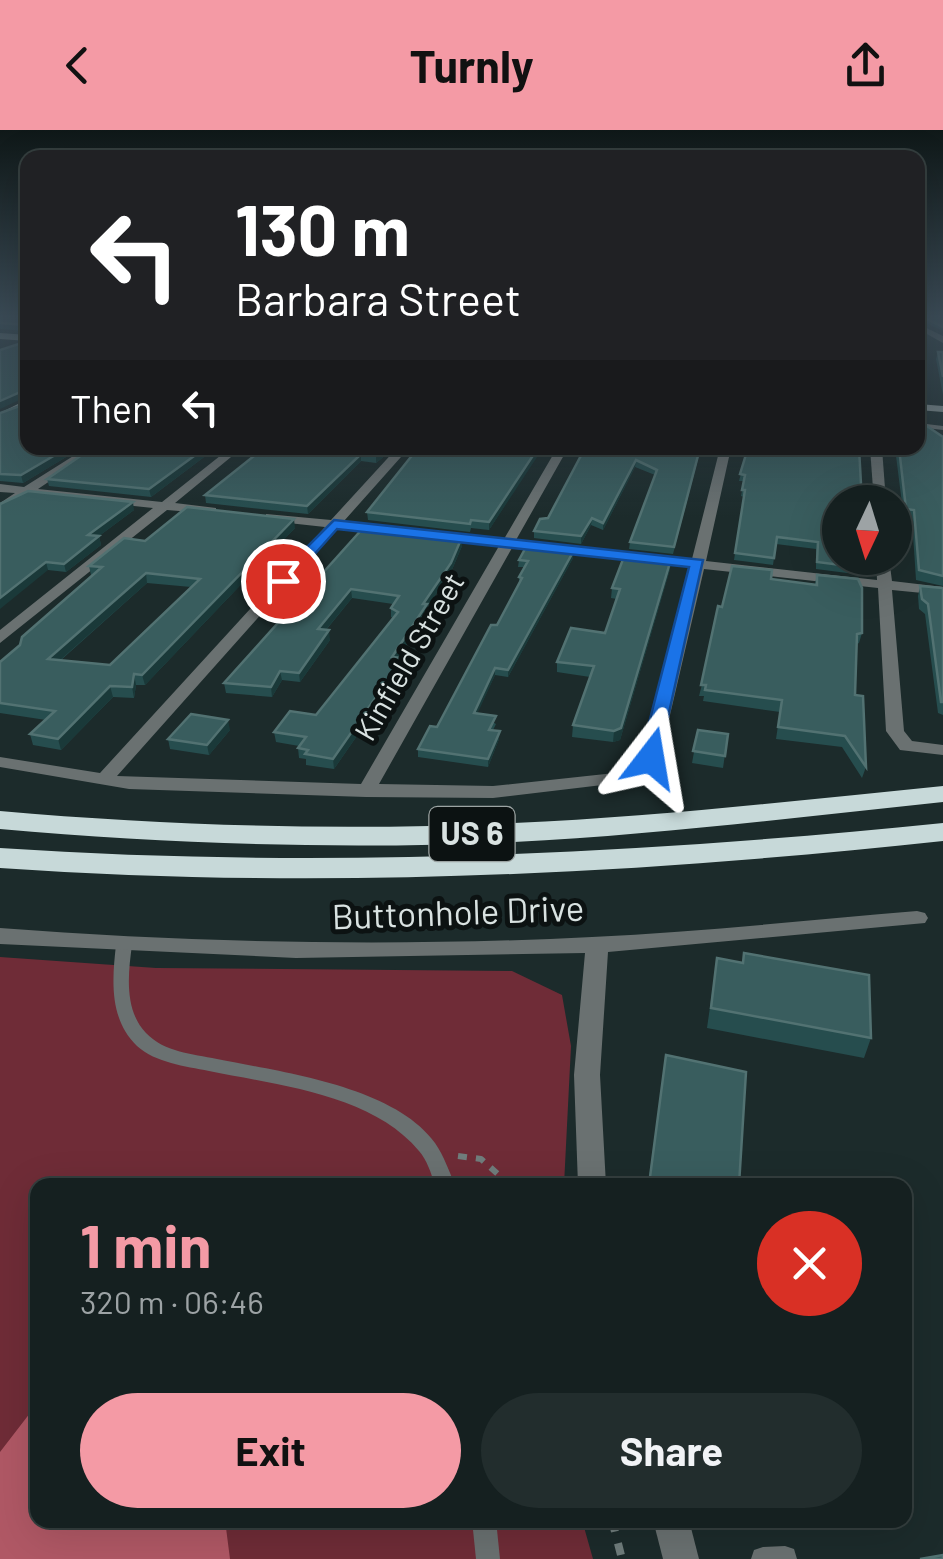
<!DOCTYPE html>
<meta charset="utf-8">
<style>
:root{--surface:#152020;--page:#222d2d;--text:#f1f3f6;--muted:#9da3a5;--line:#343e3e;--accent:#f49aa5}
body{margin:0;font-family:Barlow,sans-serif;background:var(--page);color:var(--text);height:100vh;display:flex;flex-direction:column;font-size:38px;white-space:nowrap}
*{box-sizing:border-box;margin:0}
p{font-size:32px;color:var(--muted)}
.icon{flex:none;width:55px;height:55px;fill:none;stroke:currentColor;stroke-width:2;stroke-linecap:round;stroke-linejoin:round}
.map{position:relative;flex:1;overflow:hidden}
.drawer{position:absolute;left:30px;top:1048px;width:882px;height:350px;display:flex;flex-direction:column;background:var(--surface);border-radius:20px;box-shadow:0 10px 40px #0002,0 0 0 2px var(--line)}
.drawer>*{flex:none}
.banner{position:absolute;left:20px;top:20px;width:905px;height:305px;border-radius:20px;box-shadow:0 10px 40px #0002,0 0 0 2px var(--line);background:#202124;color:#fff;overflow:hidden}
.needle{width:65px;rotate:184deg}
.tools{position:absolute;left:822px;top:355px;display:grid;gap:20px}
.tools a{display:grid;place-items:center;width:90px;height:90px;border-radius:50%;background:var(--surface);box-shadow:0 10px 40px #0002,0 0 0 2px var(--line);font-size:50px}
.pin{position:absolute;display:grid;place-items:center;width:85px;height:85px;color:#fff;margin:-42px;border:5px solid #fff;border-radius:50%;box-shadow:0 2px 10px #0007}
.me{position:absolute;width:110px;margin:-55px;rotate:14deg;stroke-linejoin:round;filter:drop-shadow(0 0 8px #0008)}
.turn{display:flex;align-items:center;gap:35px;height:210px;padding:0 50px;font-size:45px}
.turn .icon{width:130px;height:130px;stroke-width:2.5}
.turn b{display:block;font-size:70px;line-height:85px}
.then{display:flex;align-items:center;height:95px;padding:0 50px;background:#0003;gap:20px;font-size:38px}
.round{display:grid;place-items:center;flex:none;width:105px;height:105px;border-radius:52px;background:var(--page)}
.summary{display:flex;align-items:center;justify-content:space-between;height:170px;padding:0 50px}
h1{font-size:60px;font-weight:700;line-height:75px;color:var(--accent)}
.action{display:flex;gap:20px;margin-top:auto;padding:20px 50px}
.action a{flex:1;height:115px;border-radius:60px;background:var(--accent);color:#111;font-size:40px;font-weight:700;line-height:115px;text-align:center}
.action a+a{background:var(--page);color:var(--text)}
header{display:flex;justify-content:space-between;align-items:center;height:130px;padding:0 50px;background:var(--accent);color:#111;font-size:45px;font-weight:700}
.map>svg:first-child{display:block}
</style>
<header><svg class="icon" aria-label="back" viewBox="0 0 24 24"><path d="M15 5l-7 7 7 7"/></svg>Turnly<svg class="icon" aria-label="share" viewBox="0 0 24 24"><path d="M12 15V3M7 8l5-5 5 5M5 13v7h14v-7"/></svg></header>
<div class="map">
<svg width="943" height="1429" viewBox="0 0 943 1429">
<rect width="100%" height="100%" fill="#1c2b2b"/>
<polygon fill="#6f2c37" points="0,827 156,838 512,841 562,865 571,916 564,1055 38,1055 38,1390 582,1390 593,1429 0,1429"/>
<polygon fill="#b05865" points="37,1274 38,1390 225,1390 230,1429 0,1429 0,1322"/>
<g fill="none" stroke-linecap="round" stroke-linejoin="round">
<polyline stroke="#707d7c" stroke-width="6" stroke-dasharray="9 9" stroke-linecap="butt" points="458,1026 481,1029 510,1055"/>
<polyline stroke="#707d7c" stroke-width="8" stroke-dasharray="12 12" stroke-linecap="butt" points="612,1390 622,1429"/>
<g fill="#6a7171" fill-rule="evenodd">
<polygon points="918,293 943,296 943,300 918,297"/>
<path d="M 124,810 L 129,811 L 132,815 C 128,844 124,880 146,903 C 164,922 192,924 217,929 C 281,942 394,956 435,1013 C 444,1026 449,1041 455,1055 L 435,1055 C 431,1043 427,1030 419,1021 C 372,964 277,955 209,941 C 185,936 156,933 137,916 C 109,889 112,850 116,815 L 119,811 Z"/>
<polygon points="472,1390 496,1390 500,1429 476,1429"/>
<polygon points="785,1416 794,1419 797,1429 751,1429 754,1420 763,1417"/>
</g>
<g fill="#6a7171" fill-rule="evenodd">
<polygon points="918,194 943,206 943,213 918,199"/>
<polygon points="86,318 99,318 38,359 162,372 230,318 242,318 175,373 216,378 216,384 167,380 0,513 0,500 153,378 29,365 0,382 0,373 15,363 0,362 0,354 24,357"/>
<path d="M 397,318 L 409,318 L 344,391 L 391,396 L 397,400 L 396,403 L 338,398 L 117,646 L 361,654 L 499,416 L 434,409 L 427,405 L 434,401 L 504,409 L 557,318 L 568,318 L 516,410 L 692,429 L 720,318 L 731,318 L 706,431 L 877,450 L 876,428 L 889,428 L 892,451 L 943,457 L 943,465 L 892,460 L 904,601 L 912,611 L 943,615 L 943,625 L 900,620 L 886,601 L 878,458 L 704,439 L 660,628 L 650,642 L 636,651 L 493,668 L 366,667 L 129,659 L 0,637 L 0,627 L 100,643 L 325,397 L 270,391 L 266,390 L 266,384 L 331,390 ZM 512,418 L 690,437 L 642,628 L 624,642 L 493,656 L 379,654 Z"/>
<polygon points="870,318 882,318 886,372 874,372"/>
<path d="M 917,781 L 925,783 L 928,788 L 925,793 L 608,822 L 600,945 L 606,1055 L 578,1055 L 574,945 L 585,823 L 296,828 L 0,814 L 0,798 C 197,813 394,817 592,807 C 700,802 809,790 917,781 Z"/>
<polygon points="653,1390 689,1390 699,1429 663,1429"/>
</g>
<g fill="#909b9b" fill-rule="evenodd">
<polygon points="0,203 28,205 28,211 0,209"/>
<polygon points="28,269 28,276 0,290 0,283"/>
<polygon points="918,274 943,276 943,282 918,280"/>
</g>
<g fill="#c7d9d9" fill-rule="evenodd">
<path d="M 943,656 L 943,672 C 800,687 657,705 514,712 C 342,720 171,714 0,699 L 0,681 C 171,696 342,701 514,693 C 657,687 800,670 943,656 Z"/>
<path d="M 943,693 L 943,711 C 626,745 318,760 0,738 L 0,718 C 316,739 628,725 943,693 Z"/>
</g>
</g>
<g fill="#264d4e" fill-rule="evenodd">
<polygon points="0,187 28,187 28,201 0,199"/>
<polygon points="918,187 943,187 943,201 918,189"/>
<polygon points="938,222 943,222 943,265 936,229"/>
<polygon points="0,283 28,318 81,318 23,353 0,351"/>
<polygon points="943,307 943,456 916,450 912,389 904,389 895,318 918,318"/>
<polygon points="92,318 216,318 151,367 49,356 47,349"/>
<polygon points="264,318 394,318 376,333 361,331 308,384 206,373 205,365"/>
<polygon points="585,318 701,318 673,424 629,419 630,412 655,345 635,337 603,400 591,395 581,414 534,408 534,401 548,388"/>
<polygon points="748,318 862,318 840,372 857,437 855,444 816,439 816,419 776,414 773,435 734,430 744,367 741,366 744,351 739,351"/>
<polygon points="541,319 489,400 471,398 470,402 368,390 367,382"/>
<polygon points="0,374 134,380 99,406 101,415 66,442 48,440"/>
<polygon points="364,397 462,407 462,416 451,442 427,477 428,484 398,528 404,538 334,639 306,635 306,629 299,628 298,618 299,616 276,612 274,602 316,585 393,488 391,487 391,478 393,474 352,468 326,500 330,510 300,552 282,550 272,567 226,563 224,553"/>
<path d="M 295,398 L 145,555 L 136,555 L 134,568 L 113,567 L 61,620 L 33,615 L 30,604 L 46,590 L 0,583 L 0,532 L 20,515 L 93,445 L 91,445 L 89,436 L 145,411 ZM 147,453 L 191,457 L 110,535 L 61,530 Z"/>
<polygon points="573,428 508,547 495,545 477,583 496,594 493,600 499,609 488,637 418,627 418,619 437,597 497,495 519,454 519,447 524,437 518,437 519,430"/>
<polygon points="670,439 620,610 613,612 572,607 573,595 590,547 557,542 557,532 605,503 617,469 611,468 612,458"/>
<polygon points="817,445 862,503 859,513 857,514 855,565 866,637 862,648 842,617 776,609 780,582 703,571 704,566 699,566 722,477 771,449 815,454"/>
<polygon points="920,456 943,458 943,585 938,583 925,484 919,479 918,466"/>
<polygon points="230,600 209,625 170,619 168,609"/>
<polygon points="698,600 728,604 723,638 692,633"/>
<polygon points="744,823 871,908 864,928 707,898 717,828 742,833"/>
<polygon points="666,925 739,1055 648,1055"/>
</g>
<g fill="#1a3939">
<polygon points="27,259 28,266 0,279 0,271"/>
<polygon points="67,318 81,318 23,353 21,345"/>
<polygon points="205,318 216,318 151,367 149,359"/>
<polygon points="385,318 394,318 376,333 376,325"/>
<polygon points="538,318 543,318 489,400 489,392"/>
<polygon points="361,324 361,331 308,384 307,376"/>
<polygon points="636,330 635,337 603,400 603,393"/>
<polygon points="133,372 134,380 99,406 101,415 66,442 64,434 88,405"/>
<polygon points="592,388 591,395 581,414 581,406"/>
<polygon points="294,389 295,398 145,555 142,545"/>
<polygon points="462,407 462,416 451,442 427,477 428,484 392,536 392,527"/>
<polygon points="573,422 573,428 508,547 508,540"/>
<polygon points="671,429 670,439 620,610 613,612 614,601"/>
<polygon points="46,432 48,440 0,479 0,468"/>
<polygon points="146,443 147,453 50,539 48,529"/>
<polygon points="351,459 352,468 319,508 318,499"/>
<polygon points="329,500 330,510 300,552 299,543"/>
<polygon points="403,528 404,538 334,639 333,629"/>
<polygon points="495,538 495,545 474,591 474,583"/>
<polygon points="280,541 282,550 272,567 271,557"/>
<polygon points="134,544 136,555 134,568 132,557"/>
<polygon points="110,556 113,567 61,620 58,609"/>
<polygon points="228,590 230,600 209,625 207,615"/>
<polygon points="500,601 499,609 488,637 488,629"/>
</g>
<g fill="#395d5e" stroke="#527272" stroke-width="2.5" fill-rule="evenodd">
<polygon points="0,187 28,187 28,199 27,195 0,193"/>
<polygon points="923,187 943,187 943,197"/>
<polygon points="28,211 28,264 27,259 0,271 0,220"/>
<polygon points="938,222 943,222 943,247"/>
<polygon points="28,273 28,318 67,318 21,345 0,344 0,283"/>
<polygon points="918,290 943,307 943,446 919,440 914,380 906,379 899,318 918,318"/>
<polygon points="92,318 205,318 149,359 47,349"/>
<polygon points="264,318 385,318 376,325 361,324 307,376 205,365"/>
<polygon points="418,318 538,318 489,392 471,390 470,394 367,382"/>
<polygon points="585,318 700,318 674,417 630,412 657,340 636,330 603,393 592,388 581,406 534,401 540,389 548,388"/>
<polygon points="748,318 859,318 862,372 840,372 840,428 857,428 857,437 817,432 818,412 777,407 774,428 735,423 745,360 742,360 745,345 740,344"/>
<polygon points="28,361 133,372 88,405 99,406 64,434 46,432 0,468 0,374"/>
<path d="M 187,377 L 294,389 L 142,545 L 134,544 L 132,557 L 110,556 L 58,609 L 30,604 L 55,581 L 0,573 L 0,532 L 20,515 L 22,507 L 102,437 L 89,436 L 124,408 L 145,411 ZM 146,443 L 200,449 L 110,535 L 48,529 Z"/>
<polygon points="364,397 462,407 451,433 423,474 427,474 392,527 403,528 333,629 305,624 308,620 298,618 306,607 274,602 290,581 316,585 398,482 391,478 399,466 351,459 318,499 329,500 299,543 280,541 271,557 224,553"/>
<polygon points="526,417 573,422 508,540 495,538 474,583 496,586 489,600 500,601 488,629 418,619 430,596 437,597 491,495 497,495 522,448 519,447 528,431 519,430"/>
<polygon points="625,424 671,429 621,598 614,601 573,595 594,536 557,532 571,498 605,503 620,459 612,458"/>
<polygon points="732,436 772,440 771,449 817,455 817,445 858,449 862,458 862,503 857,504 855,565 863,566 866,637 845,606 778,597 782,570 705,560 706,555 701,555 718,476 722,477"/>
<polygon points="920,456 943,458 943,572 941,572 928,474 922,469"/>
<polygon points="191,584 228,590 207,615 168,609"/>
<polygon points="698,600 728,604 725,626 693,621"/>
<polygon points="744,823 869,845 871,908 711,878 717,828 743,833"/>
<polygon points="666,925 746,942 739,1055 686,1055 650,1047"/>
<polygon points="943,1425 943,1429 920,1429"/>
</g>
<linearGradient id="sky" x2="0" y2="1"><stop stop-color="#0f1818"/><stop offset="0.48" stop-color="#3a4a55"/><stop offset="1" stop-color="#3a4a55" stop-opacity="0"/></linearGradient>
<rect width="943" height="387" fill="url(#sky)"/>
<polygon fill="#1a73e8" stroke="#114b97" stroke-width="2.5" points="334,390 703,430 658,632 651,634 640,628 689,437 337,399 288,454 277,454 277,447"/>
<g text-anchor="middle" stroke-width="10" stroke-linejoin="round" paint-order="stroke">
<g font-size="30" fill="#d9e2e1" stroke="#0c1212">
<text transform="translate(410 527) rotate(-60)" y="10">Kinfield Street</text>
</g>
<rect fill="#0c1212" stroke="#9ca4a3" stroke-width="2.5" x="429.5" y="677" width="85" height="54" rx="8"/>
<g font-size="32" font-weight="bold" fill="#d9e2e1">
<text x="472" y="715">US 6</text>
</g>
<g font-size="35" fill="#d9e2e1" stroke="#0c1212">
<text transform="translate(458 783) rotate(-2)" y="12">Buttonhole Drive</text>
</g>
</g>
</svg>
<div class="tools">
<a><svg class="needle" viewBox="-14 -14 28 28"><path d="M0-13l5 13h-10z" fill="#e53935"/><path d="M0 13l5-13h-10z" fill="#9da3a5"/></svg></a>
</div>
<div class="pin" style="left:283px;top:451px;background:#d93025"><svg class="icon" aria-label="arrive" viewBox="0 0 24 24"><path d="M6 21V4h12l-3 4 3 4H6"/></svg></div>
<svg class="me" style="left:651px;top:628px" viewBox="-20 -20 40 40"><path d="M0-17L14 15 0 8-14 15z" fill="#1a73e8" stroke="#fff" stroke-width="4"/></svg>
<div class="banner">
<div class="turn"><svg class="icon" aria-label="left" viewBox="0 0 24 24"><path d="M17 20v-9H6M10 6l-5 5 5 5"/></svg><div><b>130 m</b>Barbara Street</div></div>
<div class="then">Then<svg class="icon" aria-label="left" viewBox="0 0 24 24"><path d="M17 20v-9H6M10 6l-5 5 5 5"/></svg></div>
</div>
<section class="drawer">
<div class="summary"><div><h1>1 min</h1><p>320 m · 06:46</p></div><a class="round" style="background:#d93025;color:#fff"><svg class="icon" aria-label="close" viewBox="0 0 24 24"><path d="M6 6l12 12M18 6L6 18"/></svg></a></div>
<div class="action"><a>Exit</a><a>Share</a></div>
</section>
</div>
